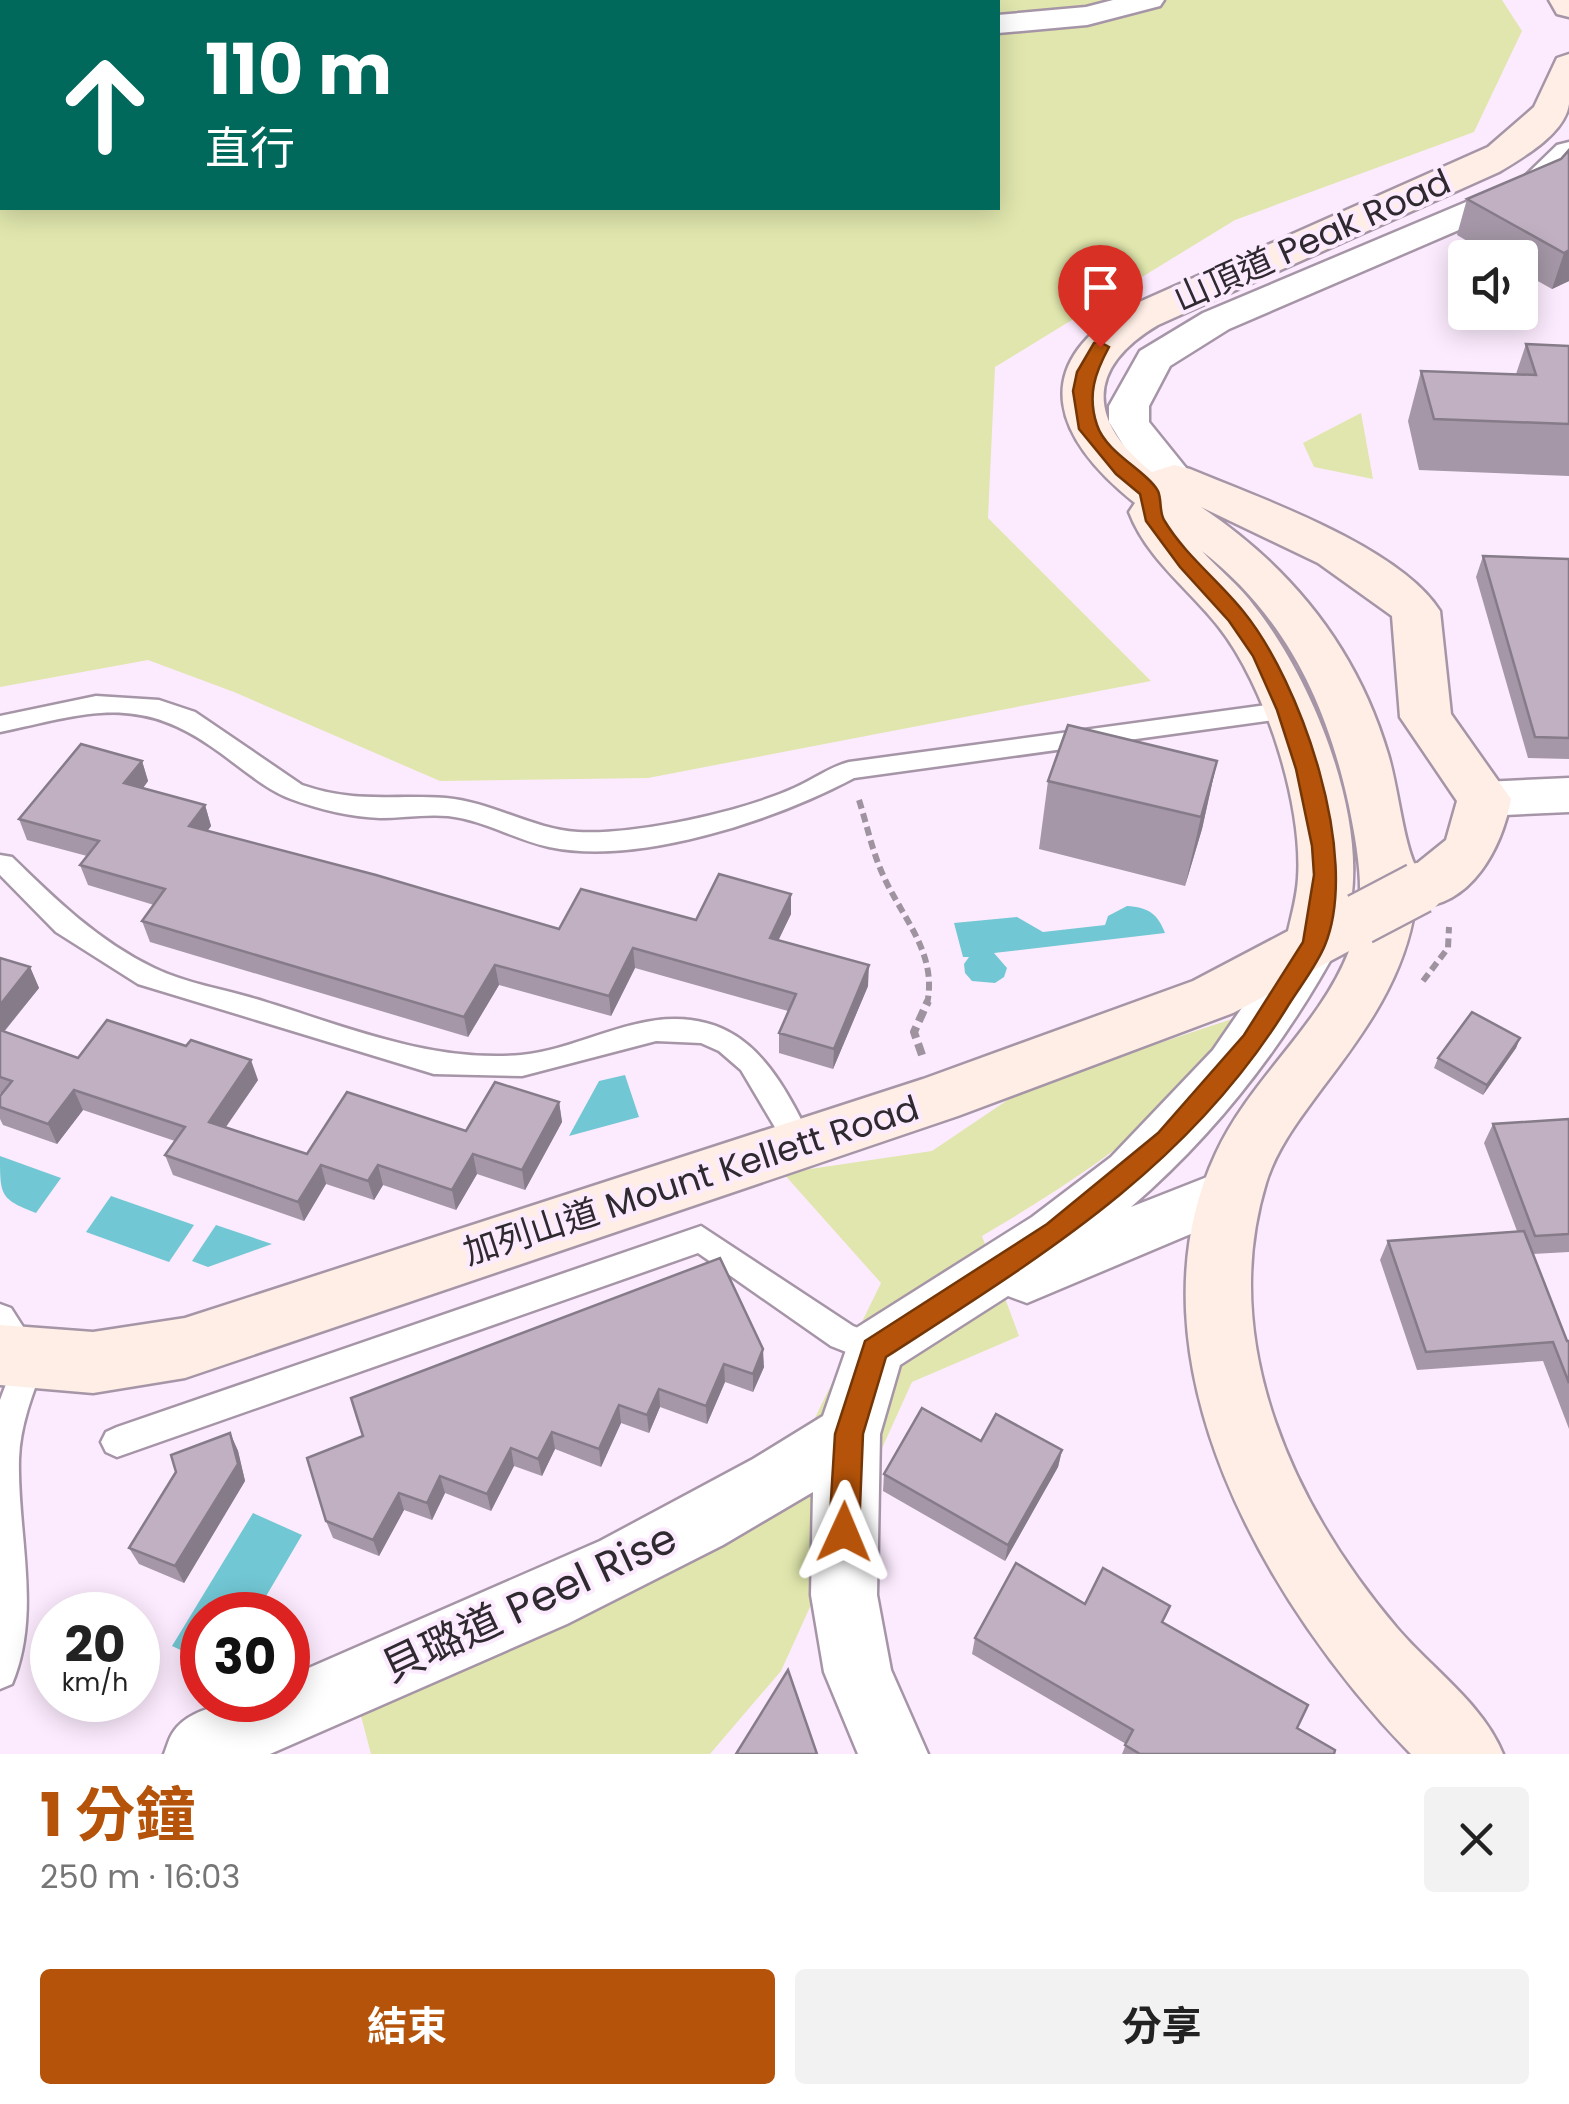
<!DOCTYPE html>
<html lang="zh-TW">
<meta charset="utf-8">
<style>
:root{--surface:#fff;--page:#f2f2f2;--text:#222;--muted:#767676;--accent:#b45309}
body{margin:0;font-family:Poppins,"Noto Sans TC",sans-serif;background:var(--page);color:var(--text);height:100vh;display:flex;flex-direction:column;font-size:38px;white-space:nowrap}
*{box-sizing:border-box;margin:0}
p{font-size:32px;color:var(--muted)}
.icon{flex:none;width:55px;height:55px;fill:none;stroke:currentColor;stroke-width:2;stroke-linecap:round;stroke-linejoin:round}
.map{position:relative;height:1754px;overflow:hidden}
.side{display:flex;flex-direction:column;background:var(--surface);flex:1}
.side>*{flex:none}
.top-card{position:absolute;left:0px;top:0px;width:1000px;height:210px;box-shadow:0 5px 25px #0003;background:#00695c;color:#fff;overflow:hidden}
.buttons{position:absolute;left:1448px;top:240px;display:grid;gap:20px}
.buttons a{display:grid;place-items:center;width:90px;height:90px;border-radius:10px;background:var(--surface);box-shadow:0 5px 25px #0003;font-size:50px}
.speed{position:absolute;left:30px;top:1592px;display:flex;gap:20px;font-size:50px;font-weight:700;text-align:center}
.speed>*{display:grid;place-content:center;width:130px;height:130px;border-radius:50%;background:var(--surface);box-shadow:0 5px 25px #0003;line-height:1}
.speed small{font-size:25px;font-weight:400}
.speed .limit{border:15px solid #d22;background:#fff;color:#111}
.pin{position:absolute;display:grid;place-items:center;width:85px;height:85px;color:#fff;margin:-102px -42px;border-radius:50% 50% 50% 0;rotate:-45deg;box-shadow:0 0 10px #0007}
.pin .icon{rotate:45deg}
.me{position:absolute;width:110px;margin:-55px;rotate:1deg;stroke-linejoin:round;filter:drop-shadow(0 0 8px #0008)}
.turn{display:flex;align-items:center;gap:35px;height:210px;padding:0 40px;font-size:45px}
.turn .icon{width:130px;height:130px;stroke-width:2.5}
.turn b{display:block;font-size:70px;line-height:85px}
.round{display:grid;place-items:center;flex:none;width:105px;height:105px;border-radius:10px;background:var(--page)}
.summary{display:flex;align-items:center;justify-content:space-between;height:170px;padding:0 40px}
h1{font-size:60px;font-weight:700;line-height:75px;color:var(--accent)}
.cta{display:flex;gap:20px;margin-top:auto;padding:20px 40px}
.cta a{flex:1;height:115px;border-radius:10px;background:var(--accent);color:#fff;font-size:40px;font-weight:700;line-height:115px;text-align:center}
.cta a+a{background:var(--page);color:var(--text)}
.map>svg:first-child{display:block}
</style>
<div class="map">
<svg width="1569" height="1754" viewBox="0 0 1569 1754">
<rect width="100%" height="100%" fill="#fcebfe"/>
<g fill="#e0e6ad" fill-rule="evenodd">
<path d="M 0,0 L 1502,0 L 1522,31 L 1474,132 L 1235,220 L 995,367 L 988,518 L 1151,681 L 648,778 L 440,781 L 234,692 L 148,660 L 0,687 ZM 2,2 L 998,2 L 998,208 L 2,208 Z"/>
<polygon points="1361,413 1373,479 1314,467 1303,443"/>
<path d="M 1262,1009 C 1232,1041 1203,1075 1171,1104 C 1113,1156 1048,1197 982,1236 L 1019,1336 L 912,1382 L 781,1671 L 710,1754 L 371,1754 L 361,1716 L 555,1572 L 809,1430 L 881,1283 L 783,1173 L 932,1151 L 1027,1087 Z"/>
</g>
<g fill="#72c7d4">
<path d="M 1127,906 C 1148,907 1158,914 1165,933 L 994,953 L 1007,968 L 1004,977 L 995,983 L 972,981 L 965,973 L 964,964 L 969,957 L 963,957 L 954,923 L 1017,917 L 1043,932 L 1105,925 L 1108,916 Z"/>
<polygon points="625,1075 639,1117 569,1136 599,1081"/>
<path d="M 0,1156 L 61,1178 L 36,1213 C 0,1199 0,1196 0,1156 Z"/>
<polygon points="111,1196 194,1225 169,1262 86,1232"/>
<polygon points="216,1225 272,1244 208,1267 192,1261"/>
<polygon points="253,1513 302,1535 255,1615 202,1615 202,1660 172,1646"/>
</g>
<g fill="none" stroke-linecap="round" stroke-linejoin="round">
<defs>
<g id="lane">
<path d="M 96,696 L 159,700 L 195,712 L 302,785 C 358,804 392,794 446,798 C 492,802 532,829 578,832 C 636,835 741,812 794,788 C 813,780 829,767 849,762 L 1288,702 L 1300,710 L 1288,718 L 854,778 C 775,820 639,866 549,847 C 514,839 483,820 448,816 C 425,814 402,818 380,818 C 351,817 318,809 291,799 C 262,788 235,762 209,745 C 134,693 82,715 0,732 L 0,716 Z"/>
<path d="M 0,855 L 12,857 C 55,899 98,941 154,968 C 185,983 223,989 256,999 C 342,1025 430,1063 521,1055 C 584,1049 642,1006 706,1023 C 762,1037 789,1095 813,1143 L 809,1151 L 799,1155 L 789,1151 L 741,1070 L 719,1051 L 701,1043 L 656,1041 L 522,1076 L 434,1074 L 138,984 L 56,932 L 0,875 Z"/>
<polygon points="701,1226 853,1326 885,1339 889,1349 885,1359 874,1363 831,1346 698,1253 117,1457 106,1452 101,1442 106,1432 117,1427"/>
<path d="M 0,1304 L 11,1308 L 45,1361 C 33,1393 20,1425 19,1459 C 17,1533 42,1613 12,1684 L 0,1689 L 0,1400 L 14,1363 L 0,1342 Z"/>
</g>
<g id="street">
<polygon points="174,0 209,0 210,2 176,2"/>
<polygon points="1113,0 1164,0 1160,6 1087,25 998,33 998,15 1086,7"/>
<polygon points="1569,142 1569,171 1547,192 1229,329 1170,366 1149,406 1149,422 1195,479 1189,488 1174,492 1159,488 1125,448 1109,422 1109,406 1140,351 1203,313 1523,178 1557,145"/>
<polygon points="1569,778 1569,812 1484,816 1467,811 1460,799 1467,787 1484,782"/>
<path d="M 1314,923 L 1332,929 L 1340,943 C 1286,1043 1217,1133 1131,1207 L 1230,1168 L 1250,1175 L 1259,1192 L 1250,1209 L 1027,1303 L 1008,1296 L 900,1365 L 880,1434 L 877,1595 L 891,1670 L 928,1754 L 858,1754 L 824,1672 L 811,1595 L 813,1492 L 723,1545 L 567,1624 L 270,1754 L 164,1754 C 167,1747 169,1737 174,1731 C 195,1701 255,1700 288,1700 L 288,1677 L 600,1541 L 753,1459 L 823,1416 L 853,1330 L 1032,1217 L 1111,1157 L 1213,1050 L 1296,929 Z"/>
</g>
<g id="secondary">
<polygon points="1549,0 1569,0 1569,17 1557,14"/>
<path d="M 1569,54 C 1569,71 1569,88 1569,104 C 1565,134 1522,158 1499,172 L 1158,325 C 1085,368 1088,422 1152,472 L 1174,465 L 1190,469 C 1260,498 1400,547 1440,611 L 1451,714 L 1511,799 C 1502,847 1472,907 1415,907 C 1405,977 1365,1032 1323,1087 C 1301,1117 1277,1147 1266,1183 C 1217,1344 1295,1508 1397,1628 C 1432,1669 1483,1704 1503,1754 L 1411,1754 C 1270,1610 1120,1358 1216,1153 C 1250,1079 1320,1026 1349,951 L 1233,1013 L 958,1116 L 185,1378 L 93,1393 L 0,1385 L 0,1325 L 93,1332 L 185,1318 L 923,1079 L 1193,981 L 1288,931 C 1292,914 1297,896 1298,878 C 1303,804 1265,685 1218,626 C 1188,588 1147,559 1129,512 L 1135,503 C 1056,440 1025,368 1128,307 L 1488,147 L 1534,107 L 1557,58 ZM 1201,507 L 1318,563 L 1392,616 L 1400,717 L 1457,801 L 1446,840 L 1415,865 C 1403,840 1398,787 1388,754 C 1357,649 1292,568 1201,507 ZM 1202,551 C 1286,617 1327,704 1349,806 C 1355,836 1361,867 1360,898 L 1351,901 C 1365,809 1311,678 1255,607 C 1240,586 1219,570 1202,551 Z"/>
</g>
</defs>
<use href="#lane" stroke="#a595a7" stroke-width="5"/>
<use href="#street" stroke="#a595a7" stroke-width="5"/>
<use href="#secondary" stroke="#a595a7" stroke-width="5"/>
<g stroke="#9f93a0" stroke-width="6" stroke-dasharray="9 5" stroke-linecap="butt">
<path d="M 859,800 C 867,825 872,851 883,875 C 902,918 938,953 927,1004"/>
<polyline points="1423,981 1448,948 1449,927"/>
</g>
<polyline stroke="#9f93a0" stroke-width="8" stroke-dasharray="12 6" stroke-linecap="butt" points="922,1055 914,1032 928,1001"/>
<use href="#lane" fill="#fff" fill-rule="evenodd"/>
<use href="#street" fill="#fff" fill-rule="evenodd"/>
<use href="#secondary" fill="#feeee5" fill-rule="evenodd"/>
<defs>
<polyline id="secondary-bridge" points="1360,919 1419,888"/>
</defs>
<use href="#secondary-bridge" stroke="#a595a7" stroke-width="55" stroke-linecap="butt"/>
<use href="#secondary-bridge" stroke="#feeee5" stroke-width="50"/>
</g>
<g fill="#a597a7">
<polygon points="1561,159 1569,281 1552,289 1520,271 1520,258 1496,258 1457,235 1467,199"/>
<polygon points="1526,344 1569,346 1569,476 1419,470 1408,421 1421,371 1516,374"/>
<polygon points="1483,556 1569,559 1569,759 1528,758 1476,577"/>
<polygon points="142,761 148,781 143,788 205,805 211,826 207,831 559,929 696,920 791,894 791,914 778,940 868,986 833,1069 779,1053 779,1033 788,1011 635,968 611,1016 499,985 468,1037 150,942 142,921 154,905 88,885 80,865 87,856 27,840 19,819"/>
<polygon points="1217,761 1202,829 1185,886 1039,849 1048,781"/>
<polygon points="0,958 30,967 39,988 4,1032 78,1058 258,1080 226,1127 307,1154 466,1131 559,1102 562,1122 525,1190 477,1174 456,1210 383,1185 374,1200 326,1184 304,1221 173,1175 165,1155 175,1141 83,1110 57,1144 3,1125 0,1119 0,1096 2,1094 0,1093"/>
<polygon points="1520,1038 1516,1048 1483,1095 1434,1068 1438,1058"/>
<polygon points="1569,1119 1569,1252 1533,1254 1567,1341 1569,1341 1569,1429 1543,1361 1417,1370 1380,1260 1388,1241 1517,1231 1484,1143 1493,1124"/>
<polygon points="720,1258 764,1367 753,1392 725,1382 707,1424 660,1407 649,1433 621,1423 601,1467 555,1449 542,1476 514,1466 491,1511 445,1493 432,1520 404,1510 379,1556 333,1538 326,1521 363,1436"/>
<polygon points="230,1433 238,1451 245,1481 184,1583 139,1564 129,1548"/>
<polygon points="981,1441 1062,1450 1058,1467 1005,1561 883,1491 884,1474"/>
<polygon points="1085,1604 1164,1623 1297,1728 1334,1754 1122,1754 1126,1744 972,1654 975,1638"/>
</g>
<g fill="#867b88">
<polygon points="1569,250 1569,281 1552,289 1564,253"/>
<polygon points="142,761 148,781 132,803 124,783"/>
<polygon points="1217,761 1202,829 1185,886 1201,817"/>
<polygon points="205,805 211,826 196,847 189,826"/>
<polygon points="791,894 791,914 770,958 770,938"/>
<polygon points="633,948 635,968 611,1016 609,996"/>
<polygon points="495,965 499,985 468,1037 464,1017"/>
<polygon points="869,965 868,986 833,1069 834,1049"/>
<polygon points="30,967 39,988 0,1036 0,1005"/>
<polygon points="1520,1038 1516,1048 1483,1095 1487,1085"/>
<polygon points="251,1060 258,1080 216,1141 209,1122"/>
<polygon points="74,1090 83,1110 57,1144 48,1124"/>
<polygon points="559,1102 562,1122 525,1190 522,1170"/>
<polygon points="473,1154 477,1174 456,1210 452,1190"/>
<polygon points="321,1165 326,1184 304,1221 298,1202"/>
<polygon points="378,1165 383,1185 374,1200 368,1181"/>
<polygon points="763,1349 764,1367 753,1392 753,1374"/>
<polygon points="724,1364 725,1382 707,1424 706,1406"/>
<polygon points="659,1389 660,1407 649,1433 647,1415"/>
<polygon points="619,1405 621,1423 601,1467 599,1449"/>
<polygon points="552,1432 555,1449 542,1476 538,1459"/>
<polygon points="230,1433 238,1451 245,1481 184,1583 175,1566"/>
<polygon points="511,1448 514,1466 491,1511 487,1494"/>
<polygon points="1062,1450 1058,1467 1005,1561 1008,1545"/>
<polygon points="440,1476 445,1493 432,1520 427,1503"/>
<polygon points="399,1493 404,1510 379,1556 373,1540"/>
</g>
<g fill="#c0b0c2" stroke="#867b88" stroke-width="2.5">
<polygon points="1569,150 1569,250 1564,253 1467,199 1561,159"/>
<polygon points="1526,344 1569,346 1569,424 1434,419 1421,371 1536,375"/>
<polygon points="1483,556 1569,559 1569,738 1535,737"/>
<polygon points="1068,725 1217,761 1201,817 1048,781"/>
<polygon points="81,744 142,761 124,783 205,805 189,826 376,875 559,929 581,889 696,920 719,874 791,894 770,938 869,965 834,1049 779,1033 796,994 633,948 609,996 495,965 464,1017 142,921 165,889 80,865 99,841 19,819"/>
<polygon points="0,958 30,967 0,1005"/>
<polygon points="1472,1012 1520,1038 1487,1085 1438,1058"/>
<polygon points="107,1020 186,1046 191,1040 251,1060 209,1122 307,1154 347,1092 466,1131 495,1082 559,1102 522,1170 473,1154 452,1190 378,1165 368,1181 321,1165 298,1202 165,1155 185,1127 74,1090 48,1124 0,1107 0,1096 12,1081 0,1077 0,1030 78,1058"/>
<polygon points="1569,1119 1569,1234 1535,1236 1493,1124"/>
<polygon points="1524,1231 1567,1341 1569,1341 1569,1383 1553,1342 1426,1352 1388,1241"/>
<polygon points="720,1258 763,1349 753,1374 724,1364 706,1406 659,1389 647,1415 619,1405 599,1449 552,1432 538,1459 511,1448 487,1494 440,1476 427,1503 399,1493 373,1540 326,1521 307,1458 363,1436 351,1398"/>
<polygon points="922,1408 981,1441 996,1414 1062,1450 1008,1545 884,1474"/>
<polygon points="230,1433 238,1464 175,1566 129,1548 176,1472 171,1455"/>
<polygon points="1016,1563 1085,1604 1103,1568 1170,1606 1162,1622 1308,1705 1297,1728 1335,1750 1334,1754 1140,1754 1125,1745 1133,1730 975,1638"/>
<polygon points="788,1670 817,1754 736,1754"/>
</g>
<path fill="#b45309" stroke="#753606" stroke-width="2.5" d="M 1100,342 L 1109,347 C 1095,373 1087,395 1097,425 C 1106,453 1147,471 1158,491 C 1162,500 1159,511 1164,520 C 1185,555 1218,580 1243,611 C 1301,682 1361,856 1325,945 C 1316,967 1298,989 1286,1009 C 1187,1169 1040,1257 886,1357 L 863,1434 L 859,1532 L 854,1542 L 844,1546 L 834,1542 L 829,1532 L 835,1434 L 865,1341 L 1047,1224 L 1158,1133 L 1244,1035 L 1303,942 L 1314,875 L 1312,846 L 1296,769 L 1277,710 L 1253,656 L 1229,621 L 1180,567 L 1146,521 L 1140,494 L 1116,474 L 1079,429 L 1073,391 L 1077,372 L 1094,343 Z"/>
<g text-anchor="middle" stroke-width="8" stroke-linejoin="round" paint-order="stroke">
<g font-size="35" fill="#2f2930" stroke="#fcebfe">
<text transform="translate(1312 240) rotate(-24)" y="12">山頂道 Peak Road</text>
<text transform="translate(691 1180) rotate(-18)" y="12">加列山道 Mount Kellett Road</text>
</g>
<g font-size="42" fill="#2f2930" stroke="#fcebfe">
<text transform="translate(529 1602) rotate(-25)" y="15">貝璐道 Peel Rise</text>
</g>
</g>
</svg>
<div class="buttons">
<a><svg class="icon" aria-label="sound" viewBox="0 0 24 24"><path d="M4 9h4l5-4v14l-5-4H4zM17 9q2 3 0 6"/></svg></a>
</div>
<div class="speed"><div>20<small>km/h</small></div><div class="limit">30</div></div>
<div class="pin" style="left:1100px;top:347px;background:#d93025"><svg class="icon" aria-label="arrive" viewBox="0 0 24 24"><path d="M6 21V4h12l-3 4 3 4H6"/></svg></div>
<svg class="me" style="left:844px;top:1532px" viewBox="-20 -20 40 40"><path d="M0-17L14 15 0 8-14 15z" fill="#b45309" stroke="#fff" stroke-width="4"/></svg>
<div class="top-card">
<div class="turn"><svg class="icon" aria-label="ahead" viewBox="0 0 24 24"><path d="M12 20V5M6 11l6-6 6 6"/></svg><div><b>110 m</b>直行</div></div>
</div>
</div>
<section class="side">
<div class="summary"><div><h1>1 分鐘</h1><p>250 m · 16:03</p></div><a class="round"><svg class="icon" aria-label="close" viewBox="0 0 24 24"><path d="M6 6l12 12M18 6L6 18"/></svg></a></div>
<div class="cta"><a>結束</a><a>分享</a></div>
</section>
